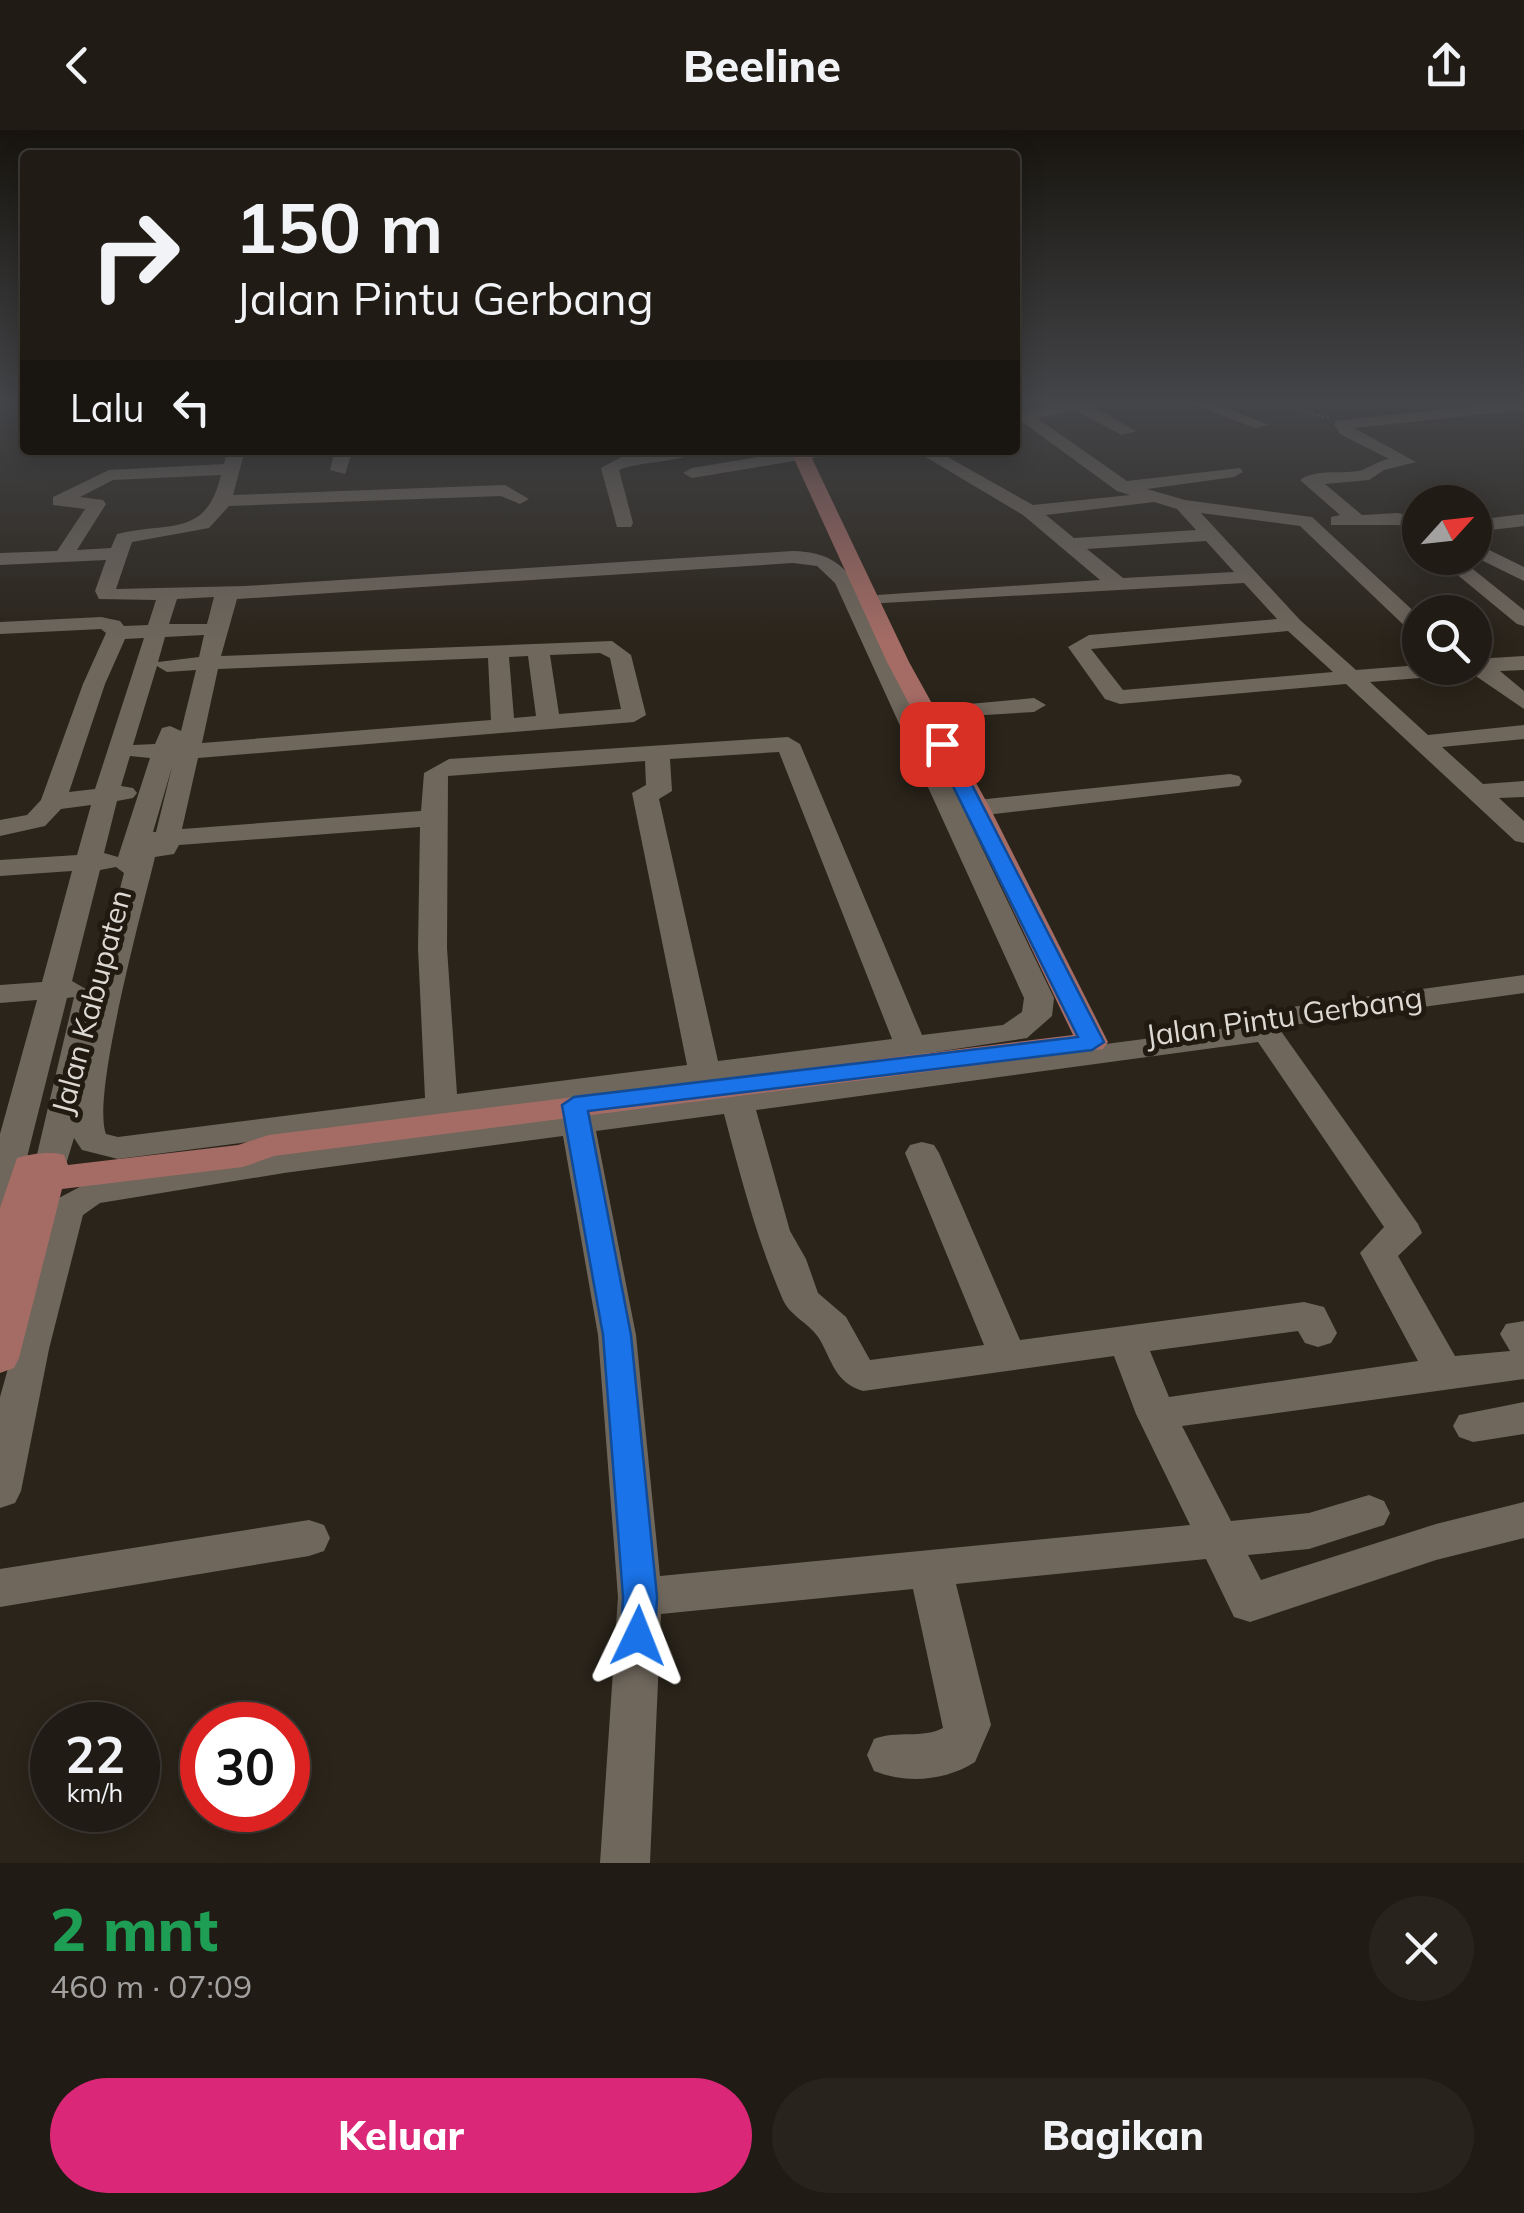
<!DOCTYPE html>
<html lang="id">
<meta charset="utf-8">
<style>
:root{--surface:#201b14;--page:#28241d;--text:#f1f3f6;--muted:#a2a1a0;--line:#3d3934;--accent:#db2777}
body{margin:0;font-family:Mulish,sans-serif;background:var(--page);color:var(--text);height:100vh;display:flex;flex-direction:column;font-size:38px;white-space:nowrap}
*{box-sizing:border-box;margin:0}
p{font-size:32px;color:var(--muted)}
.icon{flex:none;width:55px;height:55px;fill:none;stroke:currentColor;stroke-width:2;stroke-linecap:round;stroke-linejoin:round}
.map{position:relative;height:1733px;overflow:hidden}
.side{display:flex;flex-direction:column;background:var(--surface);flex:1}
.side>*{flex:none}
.hud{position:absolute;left:20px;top:20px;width:1000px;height:305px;border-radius:10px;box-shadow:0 5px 25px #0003,0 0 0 2px var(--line);background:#201b14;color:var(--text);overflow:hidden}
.needle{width:65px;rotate:63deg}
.buttons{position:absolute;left:1402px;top:355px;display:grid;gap:20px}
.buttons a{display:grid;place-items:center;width:90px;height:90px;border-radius:50%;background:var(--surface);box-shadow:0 5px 25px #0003,0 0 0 2px var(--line);font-size:50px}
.speed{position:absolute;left:30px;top:1572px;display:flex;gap:20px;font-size:50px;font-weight:700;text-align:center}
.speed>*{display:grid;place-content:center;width:130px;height:130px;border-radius:50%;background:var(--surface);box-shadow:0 5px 25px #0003,0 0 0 2px var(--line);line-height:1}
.speed small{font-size:25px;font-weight:400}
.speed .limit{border:15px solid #d22;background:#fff;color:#111}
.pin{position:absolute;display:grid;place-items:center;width:85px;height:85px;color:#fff;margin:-42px;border-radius:20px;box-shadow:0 5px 15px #0006}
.me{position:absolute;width:110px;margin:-55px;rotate:2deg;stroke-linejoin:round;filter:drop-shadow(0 0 8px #0008)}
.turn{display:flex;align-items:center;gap:35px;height:210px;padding:0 50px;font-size:45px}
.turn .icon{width:130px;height:130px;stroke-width:2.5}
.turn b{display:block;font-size:70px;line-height:85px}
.then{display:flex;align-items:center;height:95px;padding:0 50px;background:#0003;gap:20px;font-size:38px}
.round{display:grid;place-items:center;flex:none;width:105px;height:105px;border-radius:52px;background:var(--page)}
.head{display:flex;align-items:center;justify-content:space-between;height:170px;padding:0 50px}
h1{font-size:60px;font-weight:800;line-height:75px;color:#1e9e55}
.primary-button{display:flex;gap:20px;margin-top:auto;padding:20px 50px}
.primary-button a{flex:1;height:115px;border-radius:60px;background:var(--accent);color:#fff;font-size:40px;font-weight:800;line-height:115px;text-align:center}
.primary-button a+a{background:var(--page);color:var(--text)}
header{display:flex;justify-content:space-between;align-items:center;height:130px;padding:0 50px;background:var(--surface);font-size:45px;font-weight:800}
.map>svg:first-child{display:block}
</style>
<header><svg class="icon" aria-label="back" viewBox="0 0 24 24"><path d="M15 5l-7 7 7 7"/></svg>Beeline<svg class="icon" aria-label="share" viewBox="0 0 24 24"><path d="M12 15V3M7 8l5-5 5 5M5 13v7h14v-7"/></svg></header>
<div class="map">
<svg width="1524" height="1733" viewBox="0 0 1524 1733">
<rect width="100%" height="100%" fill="#2a241a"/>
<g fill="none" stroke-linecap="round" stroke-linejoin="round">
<polyline stroke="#817c74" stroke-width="2.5" stroke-dasharray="2.5 2.5" stroke-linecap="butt" points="1259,270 1329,288"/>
<g fill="#6f675c" fill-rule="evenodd">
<path d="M 1081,270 L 1117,270 L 1094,277 L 1136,301 L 1122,305 L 1076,281 L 1037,288 L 1127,351 L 1240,338 L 1243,342 L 1234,347 L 1147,359 L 1185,370 L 1312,387 L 1420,487 L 1420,504 L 1412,503 L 1300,396 L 1201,383 L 1300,490 L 1356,540 L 1420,535 L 1475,538 L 1475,529 L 1524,526 L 1524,540 L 1500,541 L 1524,561 L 1524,579 L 1467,540 L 1457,545 L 1370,552 L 1428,605 L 1524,595 L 1524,609 L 1442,617 L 1483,654 L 1524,651 L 1524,667 L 1499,668 L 1524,691 L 1524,713 L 1515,711 L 1346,554 L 1120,574 L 1105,569 L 1068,517 L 1089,505 L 1277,489 L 1244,453 L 865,474 L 915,579 L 1034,568 L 1046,575 L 1034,582 L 920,589 L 1054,868 L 1052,886 L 1027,908 L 929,923 L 933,932 L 930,937 L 1228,898 L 1225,893 L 1229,887 L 1240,884 L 1524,845 L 1524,863 L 1278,897 L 1418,1094 L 1422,1103 L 1398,1126 L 1455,1226 L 1510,1221 L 1500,1204 L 1506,1194 L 1524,1191 L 1524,1249 L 1182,1296 L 1231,1391 L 1309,1383 L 1369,1365 L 1384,1371 L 1390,1383 L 1384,1395 L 1309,1419 L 1248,1425 L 1261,1450 L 1436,1394 L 1524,1372 L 1524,1408 L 1436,1430 L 1250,1492 L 1234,1487 L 1206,1429 L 956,1454 L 991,1595 L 975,1632 C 945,1651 907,1654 874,1641 L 867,1625 L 874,1609 C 896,1600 923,1609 943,1598 L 913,1459 L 661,1484 L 650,1733 L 600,1733 L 618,1467 L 598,1205 L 563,1006 L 284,1043 L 100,1073 L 83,1085 L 49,1219 L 21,1361 L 15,1373 L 0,1378 L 0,1267 L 55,1070 L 91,1051 L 436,1001 L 426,989 L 118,1029 L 82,1020 L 74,1008 L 64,1041 L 52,1044 L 40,1041 L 35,1033 L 74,867 L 67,868 L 17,1067 L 12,1075 L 0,1079 L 0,1004 L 37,870 L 0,873 L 0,855 L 42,852 L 72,741 L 0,746 L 0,730 L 77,725 L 91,675 L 61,679 L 45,696 L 0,706 L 0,690 L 27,685 L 41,670 L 83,554 L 106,503 L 101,499 L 0,504 L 0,492 L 101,487 L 120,491 L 124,496 L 148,495 L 156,470 L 99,469 L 95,461 L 106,430 L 0,435 L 0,423 L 57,421 L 85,379 L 53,375 L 53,367 L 109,340 L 224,334 L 227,320 L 245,320 L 233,365 L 505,355 L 529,369 L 520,374 L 501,366 L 229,376 L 209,398 L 132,412 L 116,459 L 246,456 L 793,421 C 829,422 846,434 862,466 L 1100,450 L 1023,385 L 914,320 L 935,320 L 1033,375 L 1130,365 L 1117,361 L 1021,291 L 1015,292 L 1015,282 ZM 221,345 C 206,408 171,391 117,404 L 111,418 L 77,420 L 106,374 L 103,370 L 80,367 L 113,350 ZM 1154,372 L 1177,379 L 1196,400 L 1074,408 L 1046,385 ZM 1206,411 L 1234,442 L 1123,448 L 1087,419 ZM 793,433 L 817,436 L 835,453 L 1024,868 L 1022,882 L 1003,895 L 922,905 L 800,614 L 788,607 L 449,629 L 424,643 L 421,681 L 182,699 L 198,628 L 634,592 L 646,585 L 631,525 L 612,511 L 221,526 L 237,469 ZM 214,467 L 207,494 L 169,494 L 177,469 ZM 1288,501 L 1333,542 L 1123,560 L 1091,519 ZM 204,505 L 199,527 L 158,532 L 165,507 ZM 144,508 L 95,659 L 69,662 L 105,554 L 125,509 ZM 600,523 L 610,528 L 621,579 L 559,584 L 550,525 ZM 528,526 L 536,586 L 514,588 L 509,527 ZM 488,528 L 491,590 L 202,613 L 218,539 ZM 157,536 L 167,542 L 196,540 L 181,601 L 170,596 L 162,598 L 155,614 L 133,615 ZM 779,622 L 892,909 L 718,931 L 659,669 L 672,661 L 670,629 ZM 130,626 L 150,628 L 118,727 L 104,723 L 117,671 L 133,668 L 137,663 L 133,658 L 121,656 ZM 645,631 L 646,655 L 632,663 L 687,935 L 457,964 L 447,818 L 448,646 ZM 172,637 L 156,702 L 153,702 ZM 420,697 L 418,818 L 425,968 L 118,1007 L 106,1004 C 91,966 143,777 155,727 L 174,724 L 179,715 ZM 116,737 L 124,743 L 94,858 L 84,858 L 72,851 L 100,740 ZM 1258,912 L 1384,1097 L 1360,1123 L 1418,1231 L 1169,1267 L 1150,1221 L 1298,1201 L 1305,1213 L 1318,1217 L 1331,1213 L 1337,1203 L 1324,1177 L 1304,1172 L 1020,1210 L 939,1023 L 934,1015 L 922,1012 L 910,1015 L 905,1023 L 984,1215 L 870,1230 L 846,1187 L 818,1163 L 806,1129 L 790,1101 L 756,980 ZM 899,927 L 908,939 L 750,960 L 740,948 ZM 691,954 L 698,967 L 592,981 L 587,971 L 579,969 ZM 563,971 L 560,985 L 455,998 L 459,985 ZM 724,984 C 741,1048 757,1110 783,1170 C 791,1187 811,1194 820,1210 C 833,1233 835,1252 863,1261 L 1114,1226 L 1136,1284 L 1190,1395 L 660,1446 L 636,1205 L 596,1001 Z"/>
<polygon points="1181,270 1205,270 1269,295 1255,298"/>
<path d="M 1524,270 L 1524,280 L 1354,298 L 1416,332 L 1384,340 L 1369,350 L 1325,354 L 1362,385 L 1398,383 L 1420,388 L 1420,400 L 1398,395 L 1331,395 L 1331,387 L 1340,385 L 1300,350 C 1315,339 1339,344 1358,341 C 1369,339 1376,331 1389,329 L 1340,304 L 1334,294 L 1336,291 Z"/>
<polygon points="335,320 353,320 345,344 330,340"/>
<path d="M 654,320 L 700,320 C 679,334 643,330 619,340 L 633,393 L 631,397 L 617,397 L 601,338 L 627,324 Z"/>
<polygon points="799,320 839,320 830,325 692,348 683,343 692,338"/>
<polygon points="1524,384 1524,396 1475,402 1475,390"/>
<polygon points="1475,413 1524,437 1524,451 1475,427"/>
<polygon points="1437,428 1459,428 1524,480 1524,496 1517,494"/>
<polygon points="1230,644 1239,646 1242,651 1239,656 977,686 964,678 977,670"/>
<polygon points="1524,1272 1524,1304 1473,1312 1459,1307 1453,1296 1459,1285"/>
<polygon points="309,1390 324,1395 330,1408 324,1421 309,1426 0,1477 0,1439"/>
</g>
<path fill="#a56c65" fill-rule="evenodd" d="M 790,320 L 808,320 L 909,532 L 990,678 L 1108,912 L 1103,919 L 274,1026 L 243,1037 L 62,1059 L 19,1228 L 14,1238 L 0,1243 L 0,1078 L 17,1028 C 30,1024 51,1021 64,1025 L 68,1035 L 238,1015 L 269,1005 L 1073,905 L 964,678 L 887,532 Z"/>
</g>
<linearGradient id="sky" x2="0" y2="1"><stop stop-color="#17140e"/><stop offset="0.53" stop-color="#444549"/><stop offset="1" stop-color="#444549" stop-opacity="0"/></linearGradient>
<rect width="1524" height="513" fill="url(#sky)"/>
<polygon fill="#1a73e8" stroke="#114b97" stroke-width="2.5" points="942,609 951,614 1104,912 1092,920 588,981 631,1205 657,1467 655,1506 650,1516 638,1521 626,1516 621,1506 623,1467 603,1205 562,975 574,967 1078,907 932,614"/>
<g text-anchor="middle" stroke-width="10" stroke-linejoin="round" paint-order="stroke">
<g font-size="30" fill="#dcd8d2" stroke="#201a11">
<text transform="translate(92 872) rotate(-75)" y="10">Jalan Kabupaten</text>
<text transform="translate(1284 887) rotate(-8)" y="10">Jalan Pintu Gerbang</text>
</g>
</g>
</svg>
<div class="buttons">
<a><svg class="needle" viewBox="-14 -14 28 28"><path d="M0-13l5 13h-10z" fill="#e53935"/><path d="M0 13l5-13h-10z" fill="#a2a1a0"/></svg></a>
<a><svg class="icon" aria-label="search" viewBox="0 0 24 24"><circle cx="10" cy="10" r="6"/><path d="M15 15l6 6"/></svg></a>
</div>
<div class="speed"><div>22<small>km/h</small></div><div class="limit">30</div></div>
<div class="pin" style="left:942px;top:614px;background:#d93025"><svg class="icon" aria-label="arrive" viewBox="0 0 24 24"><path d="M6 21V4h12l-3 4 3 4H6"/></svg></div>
<svg class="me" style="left:638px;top:1506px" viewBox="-20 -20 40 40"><path d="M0-17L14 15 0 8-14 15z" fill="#1a73e8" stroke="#fff" stroke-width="4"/></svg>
<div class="hud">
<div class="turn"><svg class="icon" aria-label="right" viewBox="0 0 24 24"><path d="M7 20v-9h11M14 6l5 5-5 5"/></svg><div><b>150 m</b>Jalan Pintu Gerbang</div></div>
<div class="then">Lalu<svg class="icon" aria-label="left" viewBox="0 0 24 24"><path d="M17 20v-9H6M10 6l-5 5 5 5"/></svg></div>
</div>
</div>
<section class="side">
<div class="head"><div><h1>2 mnt</h1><p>460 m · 07:09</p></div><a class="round"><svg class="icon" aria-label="close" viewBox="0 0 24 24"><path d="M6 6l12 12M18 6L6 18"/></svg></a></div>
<div class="primary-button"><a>Keluar</a><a>Bagikan</a></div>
</section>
